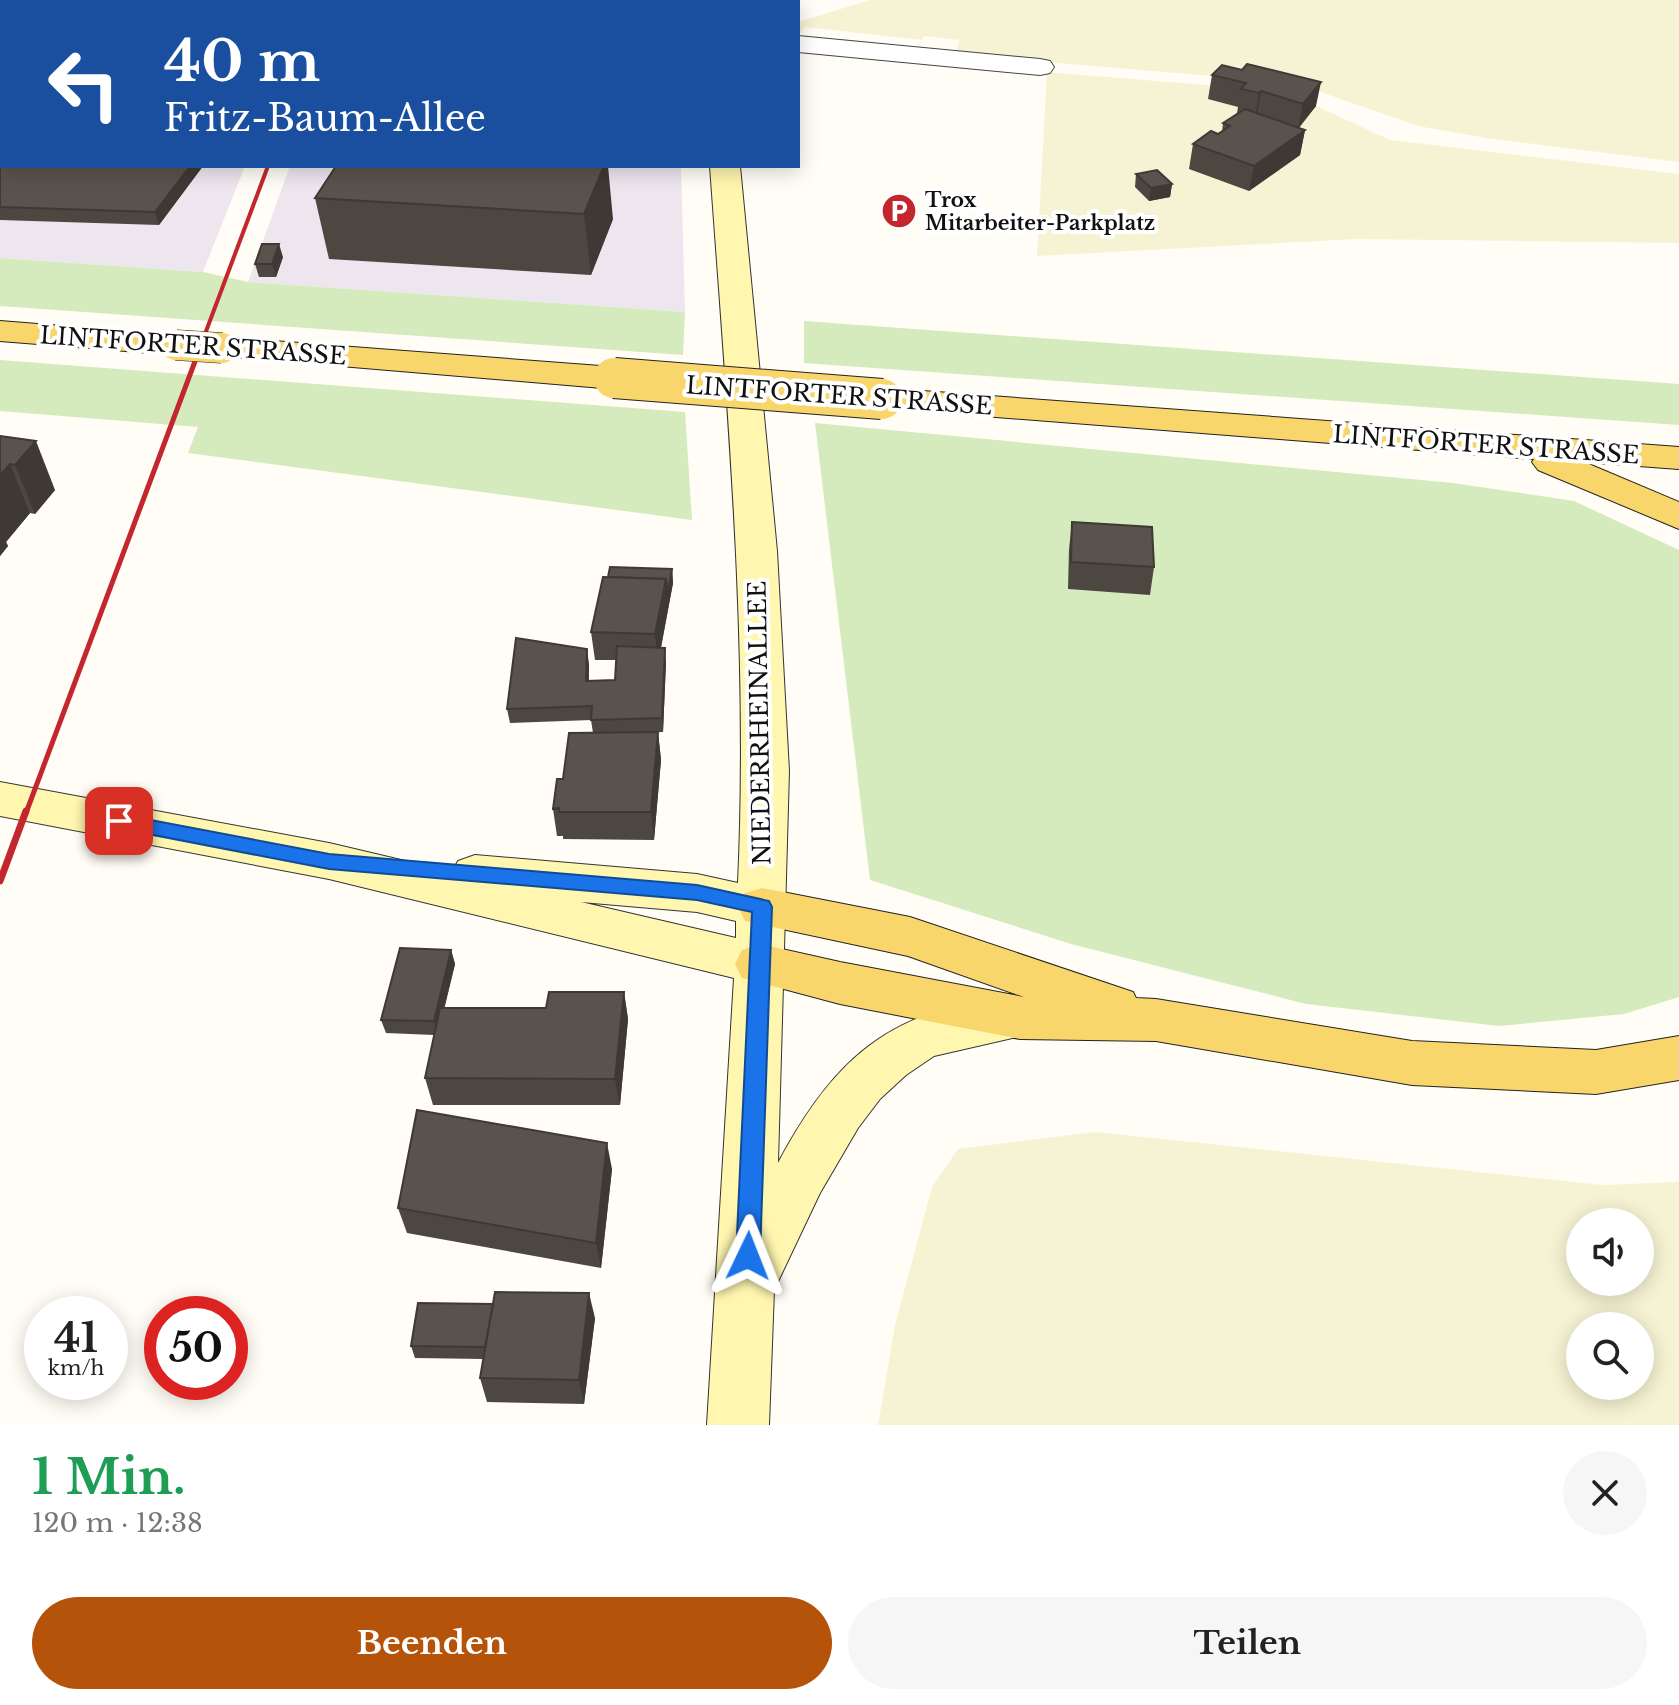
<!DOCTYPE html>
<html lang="de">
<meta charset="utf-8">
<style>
:root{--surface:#fff;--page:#f6f6f6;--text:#222;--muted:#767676;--accent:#b45309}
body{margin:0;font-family:"Libre Baskerville",serif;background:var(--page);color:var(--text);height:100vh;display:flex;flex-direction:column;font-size:30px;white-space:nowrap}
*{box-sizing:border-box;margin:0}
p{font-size:26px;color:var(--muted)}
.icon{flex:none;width:44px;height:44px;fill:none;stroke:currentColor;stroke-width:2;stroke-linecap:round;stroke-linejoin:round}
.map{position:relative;height:1425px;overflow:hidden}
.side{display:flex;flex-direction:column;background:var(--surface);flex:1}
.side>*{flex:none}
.guide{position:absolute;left:0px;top:0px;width:800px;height:168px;box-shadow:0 4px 20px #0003;background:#1a4fa0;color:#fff;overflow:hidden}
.fabs{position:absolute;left:1566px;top:1208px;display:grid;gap:16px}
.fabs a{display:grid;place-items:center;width:88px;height:88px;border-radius:50%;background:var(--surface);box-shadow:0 4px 20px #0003;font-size:40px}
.speed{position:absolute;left:24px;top:1296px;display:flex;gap:16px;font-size:40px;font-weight:700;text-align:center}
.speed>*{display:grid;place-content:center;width:104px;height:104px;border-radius:50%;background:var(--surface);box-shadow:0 4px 20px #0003;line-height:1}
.speed small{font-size:20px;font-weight:400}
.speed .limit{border:12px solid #d22;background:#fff;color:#111}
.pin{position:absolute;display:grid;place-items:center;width:68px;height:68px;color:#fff;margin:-34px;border-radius:16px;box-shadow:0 4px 12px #0006}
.me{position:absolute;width:88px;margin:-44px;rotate:2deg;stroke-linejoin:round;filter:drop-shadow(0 0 6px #0008)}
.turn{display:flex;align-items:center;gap:28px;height:168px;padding:0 32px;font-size:36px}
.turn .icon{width:104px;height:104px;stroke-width:2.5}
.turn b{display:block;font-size:56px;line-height:68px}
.round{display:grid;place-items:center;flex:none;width:84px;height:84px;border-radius:42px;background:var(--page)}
.summary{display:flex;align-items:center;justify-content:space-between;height:136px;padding:0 32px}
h1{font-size:48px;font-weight:700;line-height:60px;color:#1e9e55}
.cta{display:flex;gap:16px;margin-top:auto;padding:16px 32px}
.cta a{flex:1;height:92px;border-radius:48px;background:var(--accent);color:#fff;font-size:32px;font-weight:700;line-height:92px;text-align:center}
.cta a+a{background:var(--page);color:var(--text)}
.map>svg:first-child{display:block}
</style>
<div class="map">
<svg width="1679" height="1425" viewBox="0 0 1679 1425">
<rect width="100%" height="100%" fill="#fffdf5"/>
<g fill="#eee6ef">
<polygon points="0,0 309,0 2,2 2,166 245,166 203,272 0,258"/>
<polygon points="290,166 681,166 685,312 248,282"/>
</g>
<g fill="#f6f3d4" fill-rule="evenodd">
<polygon points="870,0 1679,0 1679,162 1486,138 1418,126 1295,83 962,55 956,51 960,40 924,36 922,40 805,27 798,37 798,22"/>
<polygon points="1047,72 1242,88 1314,105 1390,140 1679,174 1679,243 1356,239 1037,256"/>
<path d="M 1096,1132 L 1602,1185 L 1679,1182 L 1679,1425 L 878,1425 L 895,1325 L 932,1187 L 958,1149 ZM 1580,1222 L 1640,1222 L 1640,1282 L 1580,1282 ZM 1580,1326 L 1640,1326 L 1640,1386 L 1580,1386 Z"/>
</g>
<g fill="#d5ebbd">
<polygon points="0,258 203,272 248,282 685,312 683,355 0,306"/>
<polygon points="804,321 1679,384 1679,425 804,363"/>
<polygon points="0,360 685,412 692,520 188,453 198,427 0,411"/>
<polygon points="815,423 1453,483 1574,501 1679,550 1679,997 1624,1014 1499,1026 1306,1004 1071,944 870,880"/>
</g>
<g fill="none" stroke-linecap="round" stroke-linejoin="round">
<defs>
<polygon id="street" points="798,36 1040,59 1050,61 1054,67 1050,73 1040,75 798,52"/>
<g id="secondary">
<rect x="695" y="0" width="26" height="2"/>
<path d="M 710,166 L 740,166 L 777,551 L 789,771 L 778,1163 C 822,1080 872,1021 968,1004 C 991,999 1012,995 1034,1003 L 1042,1018 L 1034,1033 L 934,1056 L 906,1075 L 880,1099 L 858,1128 L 820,1193 L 774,1290 L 769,1425 L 707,1425 L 734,978 L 329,879 L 0,816 L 0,782 L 329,843 L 452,872 L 458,861 L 475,855 L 697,874 L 738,883 C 749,643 727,405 710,166 ZM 581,902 L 697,912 L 736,921 L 736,938 Z"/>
</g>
<g id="primary">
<polygon points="0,321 176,335 188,338 193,345 188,352 176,355 0,341"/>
<polygon points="222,337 614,367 627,370 632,378 627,386 614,389 210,355 204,348 210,341"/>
<polygon points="882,388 1679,447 1679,469 1584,462 1679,502 1679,529 1538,470 1532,462 1534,459 869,407 864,399 869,391"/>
<polygon points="762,888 910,917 1133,992 1136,998 1156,999 1412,1041 1596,1050 1679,1036 1679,1080 1596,1094 1412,1085 1156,1041 1020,1039 840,1004 742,978 735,964 742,950 760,944 840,962 1024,997 908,956 745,921 738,907 745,893"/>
</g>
</defs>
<use href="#street" stroke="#444" stroke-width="2"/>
<use href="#secondary" stroke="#333" stroke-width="2"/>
<use href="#primary" stroke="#222" stroke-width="2"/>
<use href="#street" fill="#fff" fill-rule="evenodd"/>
<use href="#secondary" fill="#fff6b0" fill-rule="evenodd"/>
<use href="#primary" fill="#f9d66b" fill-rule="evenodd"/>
<polyline stroke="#c4262e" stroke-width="4" points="199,350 268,166"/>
<polyline stroke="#c4262e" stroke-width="5" points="26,813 200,348"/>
<polyline stroke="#c4262e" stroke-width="7" points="0,881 26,811"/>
<defs>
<polyline id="primary-bridge-far1" points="176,345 222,348"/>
<polyline id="primary-bridge" points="614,378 882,399"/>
</defs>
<use href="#primary-bridge-far1" stroke="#222" stroke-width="31" stroke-linecap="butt"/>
<use href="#primary-bridge" stroke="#222" stroke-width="42" stroke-linecap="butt"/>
<use href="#primary-bridge-far1" stroke="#f9d66b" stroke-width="30"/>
<use href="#primary-bridge" stroke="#f9d66b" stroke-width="40"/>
</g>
<g fill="#4d4742">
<polygon points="0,0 273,0 272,2 2,166 203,166 159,225 0,220"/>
<polygon points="1222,65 1316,106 1299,128 1305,130 1300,155 1249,191 1189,169 1193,144 1222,132 1223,123 1237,113 1238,107 1208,99 1212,75"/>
<polygon points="336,166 613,219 591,275 329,259 315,198"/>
<polygon points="1136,174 1172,184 1170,197 1149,201 1135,187"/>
<polygon points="283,257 276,277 259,277 255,264"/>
<polygon points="0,436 55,490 35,514 30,513 6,542 8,546 0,556"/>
<polygon points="1072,522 1154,567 1150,595 1068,589 1069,549"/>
<polygon points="672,569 673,583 661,648 666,662 663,732 639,733 658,732 661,760 654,840 563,839 563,836 557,836 553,809 563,779 593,733 591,720 510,723 507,709 589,664 589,681 615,680 616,660 595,660 591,632 608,577"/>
<polygon points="451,950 455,964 444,1008 546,1008 624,992 628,1019 620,1105 433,1105 425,1078 434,1035 386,1033 381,1020"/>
<polygon points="612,1169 601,1268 407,1233 398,1208"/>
<polygon points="595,1318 584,1404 487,1402 480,1378 483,1359 415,1358 411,1346"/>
</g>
<g fill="#3f3936">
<polygon points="424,0 440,0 439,2 424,2"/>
<polygon points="1321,82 1316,106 1298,128 1303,104"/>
<polygon points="1261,91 1257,115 1255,118 1259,93"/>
<polygon points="1305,130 1300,155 1249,191 1254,166"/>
<polygon points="190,166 203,166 159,225 155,212"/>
<polygon points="604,166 608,166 613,219 591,275 584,214"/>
<polygon points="1172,184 1170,197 1149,201 1151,188"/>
<polygon points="279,244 283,257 276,277 272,264"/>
<polygon points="36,441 55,490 35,514 15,465"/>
<polygon points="10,464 30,513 6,542 8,546 0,556 0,475"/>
<polygon points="672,569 673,583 658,662 655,634 666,579"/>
<polygon points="665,648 666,662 663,732 662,718"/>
<polygon points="587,649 589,664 588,695 586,681"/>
<polygon points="658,732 661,760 654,840 651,812"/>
<polygon points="451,950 455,964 438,1035 434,1021"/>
<polygon points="624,992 628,1019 620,1105 615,1079"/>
<polygon points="607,1143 612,1169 601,1268 596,1243"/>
<polygon points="589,1293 595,1318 584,1404 579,1380"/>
</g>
<g fill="#5a524d" stroke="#3f3936" stroke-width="2">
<polygon points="0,0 264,0 264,2 2,2 2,166 190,166 155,212 0,207"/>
<polygon points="357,0 424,0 424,2 356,2"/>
<polygon points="1247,64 1321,82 1303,104 1261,91 1259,93 1241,89 1246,83 1212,75 1222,65 1242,70"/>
<polygon points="1245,109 1305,130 1254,166 1193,144 1211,131 1218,134 1230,126 1223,123"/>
<polygon points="336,166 604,166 584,214 315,198"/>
<polygon points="1157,170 1172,184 1151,188 1136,174"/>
<polygon points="262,244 279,244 272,264 255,264"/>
<polygon points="0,436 36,441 15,465 10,464 0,475"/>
<polygon points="1072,522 1152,527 1154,567 1071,562"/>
<polygon points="610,567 672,569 668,593 666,579 608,577"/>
<polygon points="603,577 666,579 655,634 591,632"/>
<polygon points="516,638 587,649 586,681 615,680 617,646 665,648 662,718 591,720 592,706 507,709"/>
<polygon points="658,732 651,812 559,812 559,808 553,809 557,779 563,779 569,733"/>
<polygon points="400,948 451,950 434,1021 381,1020"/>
<polygon points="549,992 624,992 615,1079 425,1078 440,1008 546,1008"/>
<polygon points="417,1110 607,1143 596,1243 398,1208"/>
<polygon points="495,1292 589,1293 579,1380 480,1378"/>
<polygon points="418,1303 493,1304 485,1347 411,1346"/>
</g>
<polygon fill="#1a73e8" stroke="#114b97" stroke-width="2" points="119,814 329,854 697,885 769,901 772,907 760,1256 756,1263 748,1267 739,1263 736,1256 752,912 697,900 329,869 112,827 109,821 112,816"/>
<defs>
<symbol id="parking-disc" viewBox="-11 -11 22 22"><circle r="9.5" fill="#c4262e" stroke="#fff"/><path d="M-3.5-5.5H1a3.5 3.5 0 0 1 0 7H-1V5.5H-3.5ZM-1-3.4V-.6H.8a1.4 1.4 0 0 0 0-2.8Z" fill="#fff"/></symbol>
</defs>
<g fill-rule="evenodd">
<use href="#parking-disc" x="879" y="191" width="40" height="40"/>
</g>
<g text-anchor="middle" stroke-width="8" stroke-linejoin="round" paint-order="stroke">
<g font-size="20" font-weight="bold" fill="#111" stroke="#fff" text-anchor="start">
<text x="925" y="207">Trox<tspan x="925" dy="23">Mitarbeiter-Parkplatz</tspan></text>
</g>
<g font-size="24" fill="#111" stroke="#fff">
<text transform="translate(193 346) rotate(4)" y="8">LINTFORTER STRASSE</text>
<text transform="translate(839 396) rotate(4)" y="8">LINTFORTER STRASSE</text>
<text transform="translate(1486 445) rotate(4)" y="8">LINTFORTER STRASSE</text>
<text transform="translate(760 723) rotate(-91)" y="8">NIEDERRHEINALLEE</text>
</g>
</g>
</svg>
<div class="fabs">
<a><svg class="icon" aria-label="sound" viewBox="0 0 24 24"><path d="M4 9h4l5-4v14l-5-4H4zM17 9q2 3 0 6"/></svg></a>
<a><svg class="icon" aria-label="search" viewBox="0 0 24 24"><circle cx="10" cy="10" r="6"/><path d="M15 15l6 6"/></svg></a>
</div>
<div class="speed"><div>41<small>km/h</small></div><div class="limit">50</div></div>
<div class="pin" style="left:119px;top:821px;background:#d93025"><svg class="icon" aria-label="arrive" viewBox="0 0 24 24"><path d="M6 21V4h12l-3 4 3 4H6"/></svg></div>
<svg class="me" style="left:748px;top:1256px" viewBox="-20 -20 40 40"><path d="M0-17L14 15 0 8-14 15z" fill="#1a73e8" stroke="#fff" stroke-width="4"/></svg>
<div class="guide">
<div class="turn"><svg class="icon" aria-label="left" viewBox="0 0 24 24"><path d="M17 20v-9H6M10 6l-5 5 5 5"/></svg><div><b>40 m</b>Fritz-Baum-Allee</div></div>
</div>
</div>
<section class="side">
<div class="summary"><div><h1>1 Min.</h1><p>120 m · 12:38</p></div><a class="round"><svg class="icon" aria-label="close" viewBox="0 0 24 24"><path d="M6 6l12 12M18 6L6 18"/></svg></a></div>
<div class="cta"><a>Beenden</a><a>Teilen</a></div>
</section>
